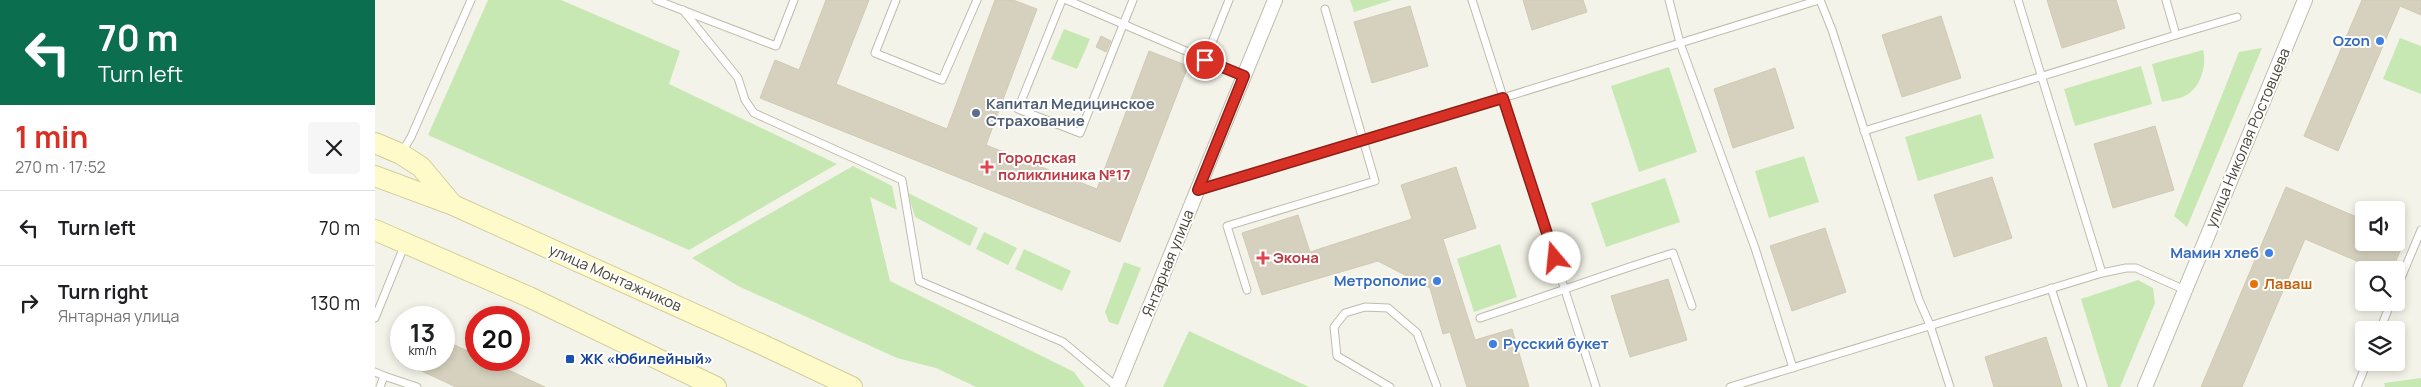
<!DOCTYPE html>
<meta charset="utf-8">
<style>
:root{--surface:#fff;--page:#f6f6f6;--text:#202124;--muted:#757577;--line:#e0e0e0;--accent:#d93025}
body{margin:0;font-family:Manrope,sans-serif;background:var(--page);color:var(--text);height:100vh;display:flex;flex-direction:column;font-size:19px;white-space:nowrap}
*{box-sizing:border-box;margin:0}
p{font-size:16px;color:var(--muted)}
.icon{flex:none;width:28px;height:28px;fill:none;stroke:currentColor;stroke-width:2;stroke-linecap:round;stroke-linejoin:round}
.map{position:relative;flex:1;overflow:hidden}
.panel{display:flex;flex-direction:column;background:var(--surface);width:375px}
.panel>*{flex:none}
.guide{background:#0b6e4f;color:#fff;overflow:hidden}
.fabs{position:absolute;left:1980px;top:201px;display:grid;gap:10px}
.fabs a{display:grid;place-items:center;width:50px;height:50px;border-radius:5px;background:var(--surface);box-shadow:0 2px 8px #0003;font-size:25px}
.speed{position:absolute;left:15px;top:306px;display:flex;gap:10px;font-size:25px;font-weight:700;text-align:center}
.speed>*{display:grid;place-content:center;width:65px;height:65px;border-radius:50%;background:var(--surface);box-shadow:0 2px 8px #0003;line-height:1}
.speed small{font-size:12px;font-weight:400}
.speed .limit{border:8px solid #d22;background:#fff;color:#111}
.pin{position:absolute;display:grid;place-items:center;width:42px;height:42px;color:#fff;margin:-21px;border:2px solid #fff;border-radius:50%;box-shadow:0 1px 5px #0007}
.me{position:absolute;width:55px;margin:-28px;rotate:343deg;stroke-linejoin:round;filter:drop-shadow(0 0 4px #0008)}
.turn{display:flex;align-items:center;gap:18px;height:105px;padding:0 15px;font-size:22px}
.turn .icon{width:65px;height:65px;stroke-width:2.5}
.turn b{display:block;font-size:35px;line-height:42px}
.round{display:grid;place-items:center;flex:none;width:52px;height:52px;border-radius:5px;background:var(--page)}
.overview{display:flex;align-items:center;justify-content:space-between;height:85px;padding:0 15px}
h1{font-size:30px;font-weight:700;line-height:38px;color:var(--accent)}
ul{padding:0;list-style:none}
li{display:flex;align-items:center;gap:15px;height:75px;padding:0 15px;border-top:1px solid var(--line)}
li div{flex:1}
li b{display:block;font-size:19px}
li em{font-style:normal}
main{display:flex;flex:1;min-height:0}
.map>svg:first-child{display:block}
</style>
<main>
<section class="panel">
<div class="guide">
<div class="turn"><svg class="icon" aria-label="left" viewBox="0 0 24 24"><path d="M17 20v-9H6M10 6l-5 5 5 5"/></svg><div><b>70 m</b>Turn left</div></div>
</div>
<div class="overview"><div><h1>1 min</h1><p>270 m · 17:52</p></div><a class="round"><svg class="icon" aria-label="close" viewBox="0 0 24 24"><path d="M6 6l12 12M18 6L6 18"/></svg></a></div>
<ul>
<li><svg class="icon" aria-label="left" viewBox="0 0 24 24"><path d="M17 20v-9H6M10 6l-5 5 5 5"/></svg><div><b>Turn left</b></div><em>70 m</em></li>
<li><svg class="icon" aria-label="right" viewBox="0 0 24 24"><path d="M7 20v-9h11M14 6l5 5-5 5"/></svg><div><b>Turn right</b><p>Янтарная улица</p></div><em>130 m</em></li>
</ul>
</section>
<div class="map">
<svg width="2046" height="387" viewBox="0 0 2046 387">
<rect width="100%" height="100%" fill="#f4f3e9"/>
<g fill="#c7e8b2">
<polygon points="113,0 186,0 305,51 294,84 462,164 314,250 53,135"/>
<polygon points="975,0 1017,0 979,12"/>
<polygon points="689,29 715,39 702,69 676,59"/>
<polygon points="2025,38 2046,46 2046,94 2008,79"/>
<polygon points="1887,48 1812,227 1799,216 1864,52"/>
<path d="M 1828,50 C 1832,65 1826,88 1810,96 C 1804,99 1794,100 1787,102 L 1777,64 Z"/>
<polygon points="1766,66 1777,104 1700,126 1689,89"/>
<polygon points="1294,67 1322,152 1264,172 1236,86"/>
<polygon points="1606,114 1619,158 1543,181 1530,137"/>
<polygon points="1429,156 1444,202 1394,218 1380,171"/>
<polygon points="478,166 517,186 522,210 495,197 515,281 699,372 710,387 601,387 561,368 522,358 363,286 317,258"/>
<polygon points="1290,178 1305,222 1231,247 1216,203"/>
<polygon points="533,193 603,228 595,246 540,217"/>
<polygon points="609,232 642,248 633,265 601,249"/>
<polygon points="1125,244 1142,297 1099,312 1082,259"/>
<polygon points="649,249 696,271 687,291 640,269"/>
<polygon points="749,262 766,268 743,325 734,322 730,312"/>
<polygon points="1763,280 1778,288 1780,303 1745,387 1733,387 1706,299"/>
<polygon points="814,331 934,387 788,387"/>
<polygon points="2046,378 2046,387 2010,387 2009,383"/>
</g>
<g fill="#d6d1be" stroke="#d1cab2">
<polygon points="451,0 494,0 461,84 572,129 620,0 638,0 662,9 611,145 722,189 774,51 813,66 745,242 385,98 400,60 424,70"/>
<polygon points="1148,0 1208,0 1212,12 1157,30"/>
<polygon points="1672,0 1741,0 1750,28 1687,48"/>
<polygon points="1987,0 2046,0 2046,15 2025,6 1963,151 1929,136"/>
<polygon points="1035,6 1053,66 997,83 979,22"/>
<polygon points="1566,16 1586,78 1527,97 1507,35"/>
<polygon points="726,36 736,41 731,52 721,47"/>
<polygon points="1400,68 1419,128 1358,148 1339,89"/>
<polygon points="1780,126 1799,190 1738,208 1719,144"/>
<polygon points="1081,167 1101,228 1068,239 1100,340 1137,329 1154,387 1092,387 1075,332 1068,334 1055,288 1003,261 887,295 867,233 923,215 935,252 1037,219 1026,185"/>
<polygon points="1617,177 1637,238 1579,257 1559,195"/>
<polygon points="1911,187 1989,220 1989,242 2029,242 2017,270 2003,270 1930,239 1867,387 1826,387"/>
<polygon points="1450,228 1471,292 1417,311 1395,246"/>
<polygon points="1293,279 1312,340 1255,357 1236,296"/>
<polygon points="1671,337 1687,387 1619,387 1610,357"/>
<polygon points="69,340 101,355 101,360 112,360 170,387 81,387 23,360 69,360"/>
</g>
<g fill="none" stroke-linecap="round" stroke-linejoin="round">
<defs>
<g id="service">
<polyline points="281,0 401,46 419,0"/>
<polyline points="521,0 500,53 567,80 602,0"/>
<polyline points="687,0 643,109 705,133 758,0"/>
<polyline points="692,0 869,76"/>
<polyline points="1097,0 1221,387"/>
<polyline points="1294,0 1305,43 1380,248 1418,368"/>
<polyline points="1445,0 1457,30 1544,300 1555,325 1575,387"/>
<polyline points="1643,0 1727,273"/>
<polyline points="308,10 363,78 370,100 379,113 527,180 544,281 688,342 742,387"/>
<polyline points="1801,35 1862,17"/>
<polyline points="830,60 854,0"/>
<polyline points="1489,131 1801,35 1791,0"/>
<polyline points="27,152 36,137 96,0"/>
<polyline points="823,190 989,141 1444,0"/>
<polyline points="1676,288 1708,387"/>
<polyline points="872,290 852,226 1000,181 950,9"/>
<polyline points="2021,290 2046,230"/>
<polyline points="0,318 30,244"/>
<path d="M 1105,318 C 1170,297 1233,273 1298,253 L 1317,306"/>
<polyline points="2005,330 2016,302"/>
<polyline points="0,372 9,376 5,387"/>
<polyline points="9,376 42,387"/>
<polyline points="1015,387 962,356 959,327 970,313 990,307 1013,308 1042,333 1062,387"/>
<polyline points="1355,387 1727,273 1751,268 1761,268 1810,290"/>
<polyline points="1982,387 1992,362"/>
</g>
<g id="minor">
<polyline points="742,387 900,0"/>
<polyline points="1770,387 1930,0"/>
</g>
<g id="secondary">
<polyline points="0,143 26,154 46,167 77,204"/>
<polyline points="0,176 78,205 388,345 477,387"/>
<polyline points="0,230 154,297 341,387"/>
</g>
</defs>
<use href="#service" stroke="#c0bcab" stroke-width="9"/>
<use href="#minor" stroke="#c0bcab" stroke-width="16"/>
<use href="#secondary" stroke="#d3ce99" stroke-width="22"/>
<use href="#service" stroke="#fff" stroke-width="7"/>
<use href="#minor" stroke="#fff" stroke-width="14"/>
<use href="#secondary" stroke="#fefac9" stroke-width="20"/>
</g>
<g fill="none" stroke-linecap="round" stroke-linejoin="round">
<defs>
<polyline id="route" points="830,60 869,76 823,190 1128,98 1180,258"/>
</defs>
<use href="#route" stroke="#8d1f18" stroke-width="12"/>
<use href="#route" stroke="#d93025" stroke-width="9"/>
</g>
<g fill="#3f7fe0" stroke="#fff" stroke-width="2">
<circle cx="2005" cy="41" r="5"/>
<circle cx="1894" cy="253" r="5"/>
<circle cx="1062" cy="281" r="5"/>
<circle cx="1118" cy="344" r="5"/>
</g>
<circle fill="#5c6f8a" stroke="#fff" stroke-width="2" cx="601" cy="113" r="5"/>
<g fill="#e0444e" stroke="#fff" stroke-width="2">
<path d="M609.5 159.5h5v5h5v5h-5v5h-5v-5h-5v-5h5z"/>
<path d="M885.5 250.5h5v5h5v5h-5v5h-5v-5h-5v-5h5z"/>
</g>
<circle fill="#e8710a" stroke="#fff" stroke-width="2" cx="1879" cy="284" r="5"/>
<rect fill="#1a4fb4" stroke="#fff" stroke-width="2" x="190" y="354" width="10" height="10" rx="2.5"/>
<g text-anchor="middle" stroke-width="4" stroke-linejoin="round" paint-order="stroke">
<g font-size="15" font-weight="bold" fill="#366cbe" stroke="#fff" text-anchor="end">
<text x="1995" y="46">Ozon</text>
<text x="1884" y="258">Мамин хлеб</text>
<text x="1052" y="286">Метрополис</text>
<text x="1128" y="349" text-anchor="start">Русский букет</text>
</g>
<g font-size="15" font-weight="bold" fill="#4e5e75" stroke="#fff" text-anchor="start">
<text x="611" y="109">Капитал Медицинское<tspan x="611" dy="17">Страхование</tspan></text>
</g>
<g font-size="15" fill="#484437" stroke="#fff">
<text transform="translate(1873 138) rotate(-67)" y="5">улица Николая Ростовцева</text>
<text transform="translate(793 263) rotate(-68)" y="5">Янтарная улица</text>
<text transform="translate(240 278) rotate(24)" y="5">улица Монтажников</text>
</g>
<g font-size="15" font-weight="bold" fill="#be3a42" stroke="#fff" text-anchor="start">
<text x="623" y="163">Городская<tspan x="623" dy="17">поликлиника №17</tspan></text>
<text x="898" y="263">Экона</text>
</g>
<g font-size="15" font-weight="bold" fill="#c56008" stroke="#fff" text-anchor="start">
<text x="1889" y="289">Лаваш</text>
</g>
<g font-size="15" font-weight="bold" fill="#164399" stroke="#fff" text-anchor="start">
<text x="205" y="364">ЖК «Юбилейный»</text>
</g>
</g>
</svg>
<div class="fabs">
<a><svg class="icon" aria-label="sound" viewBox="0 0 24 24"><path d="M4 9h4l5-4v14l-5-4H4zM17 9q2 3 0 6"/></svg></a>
<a><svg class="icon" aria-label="search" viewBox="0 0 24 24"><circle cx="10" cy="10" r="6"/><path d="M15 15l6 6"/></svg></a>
<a><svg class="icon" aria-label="layers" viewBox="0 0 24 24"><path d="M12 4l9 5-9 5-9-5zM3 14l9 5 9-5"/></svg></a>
</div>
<div class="speed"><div>13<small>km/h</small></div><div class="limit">20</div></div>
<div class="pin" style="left:830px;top:60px;background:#d93025"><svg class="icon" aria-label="arrive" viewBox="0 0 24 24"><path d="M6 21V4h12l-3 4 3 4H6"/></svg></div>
<svg class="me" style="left:1180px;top:258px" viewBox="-20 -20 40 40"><circle r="19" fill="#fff"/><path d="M0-13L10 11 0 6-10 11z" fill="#d93025"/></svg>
</div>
</main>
